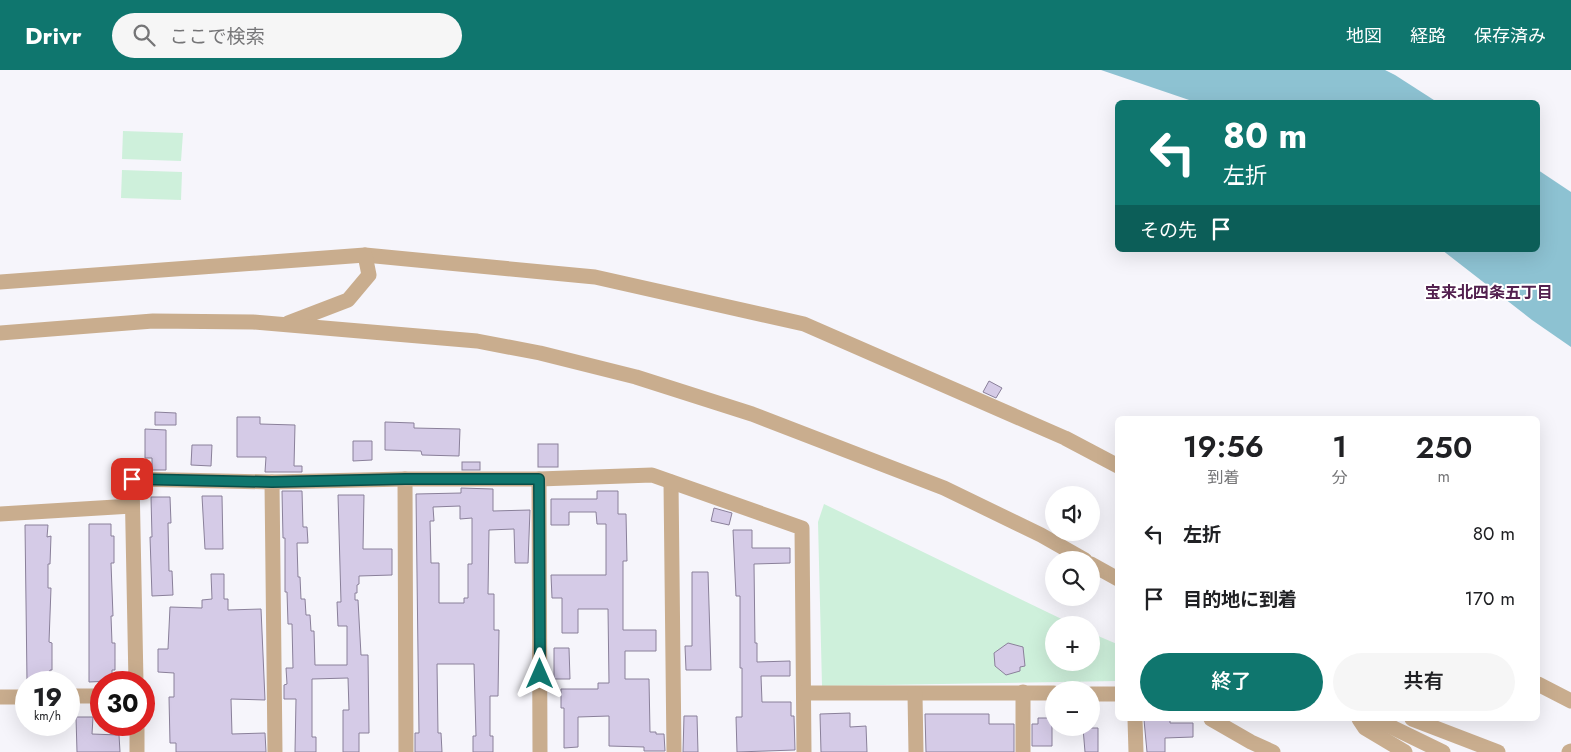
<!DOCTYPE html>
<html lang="ja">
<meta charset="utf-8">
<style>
:root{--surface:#fff;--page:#f6f6f6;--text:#202124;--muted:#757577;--accent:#0f766e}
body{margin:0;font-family:Jost,"Noto Sans JP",sans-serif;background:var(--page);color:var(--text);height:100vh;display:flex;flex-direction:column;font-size:19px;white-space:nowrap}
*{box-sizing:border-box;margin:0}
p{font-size:16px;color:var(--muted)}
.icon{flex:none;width:28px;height:28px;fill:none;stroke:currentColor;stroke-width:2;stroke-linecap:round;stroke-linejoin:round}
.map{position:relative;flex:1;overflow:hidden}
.drawer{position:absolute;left:1115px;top:346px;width:425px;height:305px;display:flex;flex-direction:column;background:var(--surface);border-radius:8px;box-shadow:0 5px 20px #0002}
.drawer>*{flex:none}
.top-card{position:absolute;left:1115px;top:30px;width:425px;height:152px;border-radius:8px;box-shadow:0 5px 20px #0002;background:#0f766e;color:#fff;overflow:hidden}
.fabs{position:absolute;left:1045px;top:416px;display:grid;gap:10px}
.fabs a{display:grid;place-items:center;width:55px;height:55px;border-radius:50%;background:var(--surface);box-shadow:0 5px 20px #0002;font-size:25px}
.speed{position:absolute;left:15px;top:601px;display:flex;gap:10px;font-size:25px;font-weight:700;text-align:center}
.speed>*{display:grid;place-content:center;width:65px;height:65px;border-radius:50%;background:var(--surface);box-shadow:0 5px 20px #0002;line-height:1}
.speed small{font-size:12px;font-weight:400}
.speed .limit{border:8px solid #d22;background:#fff;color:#111}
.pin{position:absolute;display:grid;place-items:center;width:42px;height:42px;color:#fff;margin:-21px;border-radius:10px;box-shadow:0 2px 8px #0006}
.me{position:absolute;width:55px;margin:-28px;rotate:0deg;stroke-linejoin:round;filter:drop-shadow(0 0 4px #0008)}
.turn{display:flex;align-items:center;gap:18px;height:105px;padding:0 25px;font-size:22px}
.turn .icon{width:65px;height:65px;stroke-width:2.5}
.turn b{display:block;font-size:35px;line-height:42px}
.then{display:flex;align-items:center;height:48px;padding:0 25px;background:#0003;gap:10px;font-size:19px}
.eta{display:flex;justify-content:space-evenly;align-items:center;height:85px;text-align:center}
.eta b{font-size:30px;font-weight:600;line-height:35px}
.cta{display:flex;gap:10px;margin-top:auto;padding:10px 25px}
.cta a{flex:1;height:58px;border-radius:30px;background:var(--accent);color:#fff;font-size:20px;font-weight:600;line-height:58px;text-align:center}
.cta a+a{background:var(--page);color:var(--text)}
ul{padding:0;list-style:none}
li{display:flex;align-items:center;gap:15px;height:65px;padding:0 25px}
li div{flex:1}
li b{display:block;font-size:19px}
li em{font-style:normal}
header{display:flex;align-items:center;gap:30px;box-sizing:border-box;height:70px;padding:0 25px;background:var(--accent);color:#fff}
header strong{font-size:24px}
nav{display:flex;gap:28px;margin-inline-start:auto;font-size:18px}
.search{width:350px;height:45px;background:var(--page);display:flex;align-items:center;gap:12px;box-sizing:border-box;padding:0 18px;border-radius:28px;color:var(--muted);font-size:19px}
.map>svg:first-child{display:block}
</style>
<header>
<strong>Drivr</strong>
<div class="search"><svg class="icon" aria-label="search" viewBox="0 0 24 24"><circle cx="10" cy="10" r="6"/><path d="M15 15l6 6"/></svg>ここで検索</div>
<nav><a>地図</a><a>経路</a><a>保存済み</a></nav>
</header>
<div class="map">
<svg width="1571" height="682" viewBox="0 0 1571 682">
<rect width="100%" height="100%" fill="#f6f5fb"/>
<g fill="#cef0db">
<polygon points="123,61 183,63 181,91 122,89"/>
<polygon points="122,100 182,102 181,130 121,128"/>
<polygon points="824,434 1074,555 1054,555 1054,592 1091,592 1091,563 1117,574 1117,611 822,616 818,452"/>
</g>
<g fill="#8dc2d2">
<polygon points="1101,0 1385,0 1395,5 1437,32 1195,32"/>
<polygon points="1538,100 1571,122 1571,277 1532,250 1442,180 1538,180"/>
</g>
<g fill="#d5cbe7" stroke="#8a809a" fill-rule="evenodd">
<polygon points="989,311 1002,318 996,328 983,322"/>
<polygon points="155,342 176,343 176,355 155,355"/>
<polygon points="237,347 260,347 260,354 295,355 294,396 302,396 302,402 265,402 266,387 237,387"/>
<polygon points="385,352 414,353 414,358 460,359 459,386 422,385 421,381 385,380"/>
<polygon points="145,359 166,360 166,400 152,400 152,388 145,388"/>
<polygon points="353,371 372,371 372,390 353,391"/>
<rect x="538" y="374" width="20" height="23"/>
<polygon points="192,375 212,375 211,396 191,395"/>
<rect x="462" y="392" width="18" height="8"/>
<path d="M 461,418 L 493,419 L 493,441 L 530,440 L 528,493 L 515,493 L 514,459 L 489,460 L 488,524 L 494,524 L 494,560 L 499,560 L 498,626 L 490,626 L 490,666 L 493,666 L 493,682 L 473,682 L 473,666 L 476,666 L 474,594 L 437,594 L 438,663 L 441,663 L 442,682 L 415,682 L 415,663 L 419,663 L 416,424 L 461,423 ZM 460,436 L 460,449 L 472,448 L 472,494 L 468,494 L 468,528 L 464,528 L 464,533 L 439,533 L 439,493 L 431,493 L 430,451 L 434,451 L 433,437 Z"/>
<polygon points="282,421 302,421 303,457 307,457 308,473 297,473 298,507 300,507 301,529 305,529 306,545 310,545 311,561 314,561 315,595 347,595 347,556 338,556 337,532 341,532 338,425 364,425 363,479 392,479 392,505 359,506 359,514 357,515 357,523 355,523 355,530 358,530 361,585 368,585 369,663 359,663 359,682 343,682 343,640 349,640 348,608 312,609 312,667 316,667 316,682 295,682 296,629 284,629 284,615 287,614 286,598 293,598 292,554 288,554 287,522 285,522 285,468 283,468"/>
<polygon points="597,421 618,421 618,444 626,444 627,491 623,491 623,560 656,560 656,581 625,581 625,609 649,609 650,662 656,662 656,664 664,664 665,681 644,681 644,677 609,676 609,646 578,647 578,677 564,678 564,638 561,638 561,619 598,619 598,613 609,613 608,539 578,539 578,563 562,563 562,528 552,528 551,505 606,505 606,454 597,454 596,442 569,442 569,455 551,455 551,429 597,429"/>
<polygon points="202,426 222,426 223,479 205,479"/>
<polygon points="151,427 170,427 171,453 168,453 169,501 172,501 173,525 152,526 150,467 152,467"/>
<polygon points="714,438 732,443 729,455 711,451"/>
<polygon points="89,454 111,454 111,466 114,466 114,493 111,493 113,546 111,546 112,573 115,573 115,600 112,600 112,611 89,612"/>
<polygon points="25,455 48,455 47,467 51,466 50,494 48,494 48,518 51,518 49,572 52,573 52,600 50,600 49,611 27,611"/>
<polygon points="733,460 752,460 752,478 790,478 790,493 754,494 755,573 757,573 757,592 790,591 790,606 761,606 762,632 791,632 791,646 794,646 795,680 737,682 736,647 742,647 742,598 740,598 740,526 736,526"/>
<polygon points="692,502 708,502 711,600 686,600 685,576 692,576"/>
<polygon points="211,504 224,504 224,529 228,529 228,540 261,539 265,630 231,629 232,664 265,663 266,682 176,682 176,673 170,673 169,627 174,627 174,603 158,602 158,579 168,579 170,537 202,538 202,530 212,529"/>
<polygon points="1008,573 1023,577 1025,596 1020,597 1020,601 1006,605 995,596 994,583"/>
<polygon points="554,578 569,578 570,609 554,609"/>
<polygon points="850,643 850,657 866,656 867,682 821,682 820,644"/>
<polygon points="925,644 989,644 989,654 1014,654 1014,682 926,682"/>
<polygon points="684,646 697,646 698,682 683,682"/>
<polygon points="76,647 93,647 92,664 119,665 120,682 77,682"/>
<polygon points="1038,648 1052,648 1052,676 1032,676 1032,654 1038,654"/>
<polygon points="1148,649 1170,649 1170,653 1193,653 1193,667 1165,668 1165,682 1147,682 1144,650"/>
<polygon points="1083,658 1098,658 1098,682 1085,682"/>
</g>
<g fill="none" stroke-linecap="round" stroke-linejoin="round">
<g stroke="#c9ad8e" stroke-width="15">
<polyline points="365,185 595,207 804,254 1065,368 1118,396"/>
<polyline points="0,212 365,185 369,205 348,230 288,253"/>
<polyline points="0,263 153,251 253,252 477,271 540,283 636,307 752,344 944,418 1041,465 1085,490"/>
<polyline points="405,409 406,682"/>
<polyline points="539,409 540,682"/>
<polyline points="272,412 275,682"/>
<polyline points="671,412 674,682"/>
<polyline points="0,444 132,436"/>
<polyline points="1091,494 1118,509"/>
<polyline points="136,612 132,409 272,412 405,409 539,409 652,405 802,458 804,682"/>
<polyline points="1538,614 1571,631"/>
<polyline points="1023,622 1023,682"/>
<polyline points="804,623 1054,623"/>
<polyline points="915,624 916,682"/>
<polyline points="1091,624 1118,624"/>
<polyline points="69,626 101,626"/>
<polyline points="0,627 26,627"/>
<polyline points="1135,649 1136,682"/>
<polyline points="1211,649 1251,672 1273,682"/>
<polyline points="1359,649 1365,658 1405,682"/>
<polyline points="1375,649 1443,682"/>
<polyline points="1412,649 1498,682"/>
<polyline points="137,655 137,682"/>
<polyline points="1569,682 1571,681"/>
</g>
</g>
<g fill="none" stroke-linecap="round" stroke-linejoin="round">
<defs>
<polyline id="route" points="132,409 272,412 405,409 539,409 540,604"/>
</defs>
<use href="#route" stroke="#0a4d48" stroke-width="12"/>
<use href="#route" stroke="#0f766e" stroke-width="9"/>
</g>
<g text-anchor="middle" stroke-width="4" stroke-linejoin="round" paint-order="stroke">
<g font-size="16" font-weight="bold" fill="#53204f" stroke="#fff">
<text x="1489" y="228">宝来北四条五丁目</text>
</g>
</g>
</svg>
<div class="fabs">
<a><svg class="icon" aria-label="sound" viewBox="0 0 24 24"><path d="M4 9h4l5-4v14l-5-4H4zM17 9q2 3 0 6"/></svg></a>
<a><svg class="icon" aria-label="search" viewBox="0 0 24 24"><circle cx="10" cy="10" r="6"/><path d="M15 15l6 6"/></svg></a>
<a>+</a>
<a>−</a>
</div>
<div class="speed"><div>19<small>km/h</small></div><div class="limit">30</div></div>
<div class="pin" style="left:132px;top:409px;background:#d93025"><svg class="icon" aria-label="arrive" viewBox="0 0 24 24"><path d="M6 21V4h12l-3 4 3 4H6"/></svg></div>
<svg class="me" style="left:540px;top:604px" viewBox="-20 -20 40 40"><path d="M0-17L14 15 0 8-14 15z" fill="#0f766e" stroke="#fff" stroke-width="4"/></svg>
<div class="top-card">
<div class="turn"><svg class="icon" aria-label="left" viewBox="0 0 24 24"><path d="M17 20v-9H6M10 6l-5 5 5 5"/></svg><div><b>80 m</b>左折</div></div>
<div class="then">その先<svg class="icon" aria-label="arrive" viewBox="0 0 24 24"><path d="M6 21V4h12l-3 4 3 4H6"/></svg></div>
</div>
<section class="drawer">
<div class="eta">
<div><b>19:56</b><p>到着</p></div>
<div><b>1</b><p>分</p></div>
<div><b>250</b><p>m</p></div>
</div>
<ul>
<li><svg class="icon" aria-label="left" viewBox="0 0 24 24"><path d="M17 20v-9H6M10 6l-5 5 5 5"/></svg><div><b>左折</b></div><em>80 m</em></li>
<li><svg class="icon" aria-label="arrive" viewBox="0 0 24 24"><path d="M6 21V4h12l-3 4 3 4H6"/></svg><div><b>目的地に到着</b></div><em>170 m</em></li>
</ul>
<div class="cta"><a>終了</a><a>共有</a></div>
</section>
</div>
